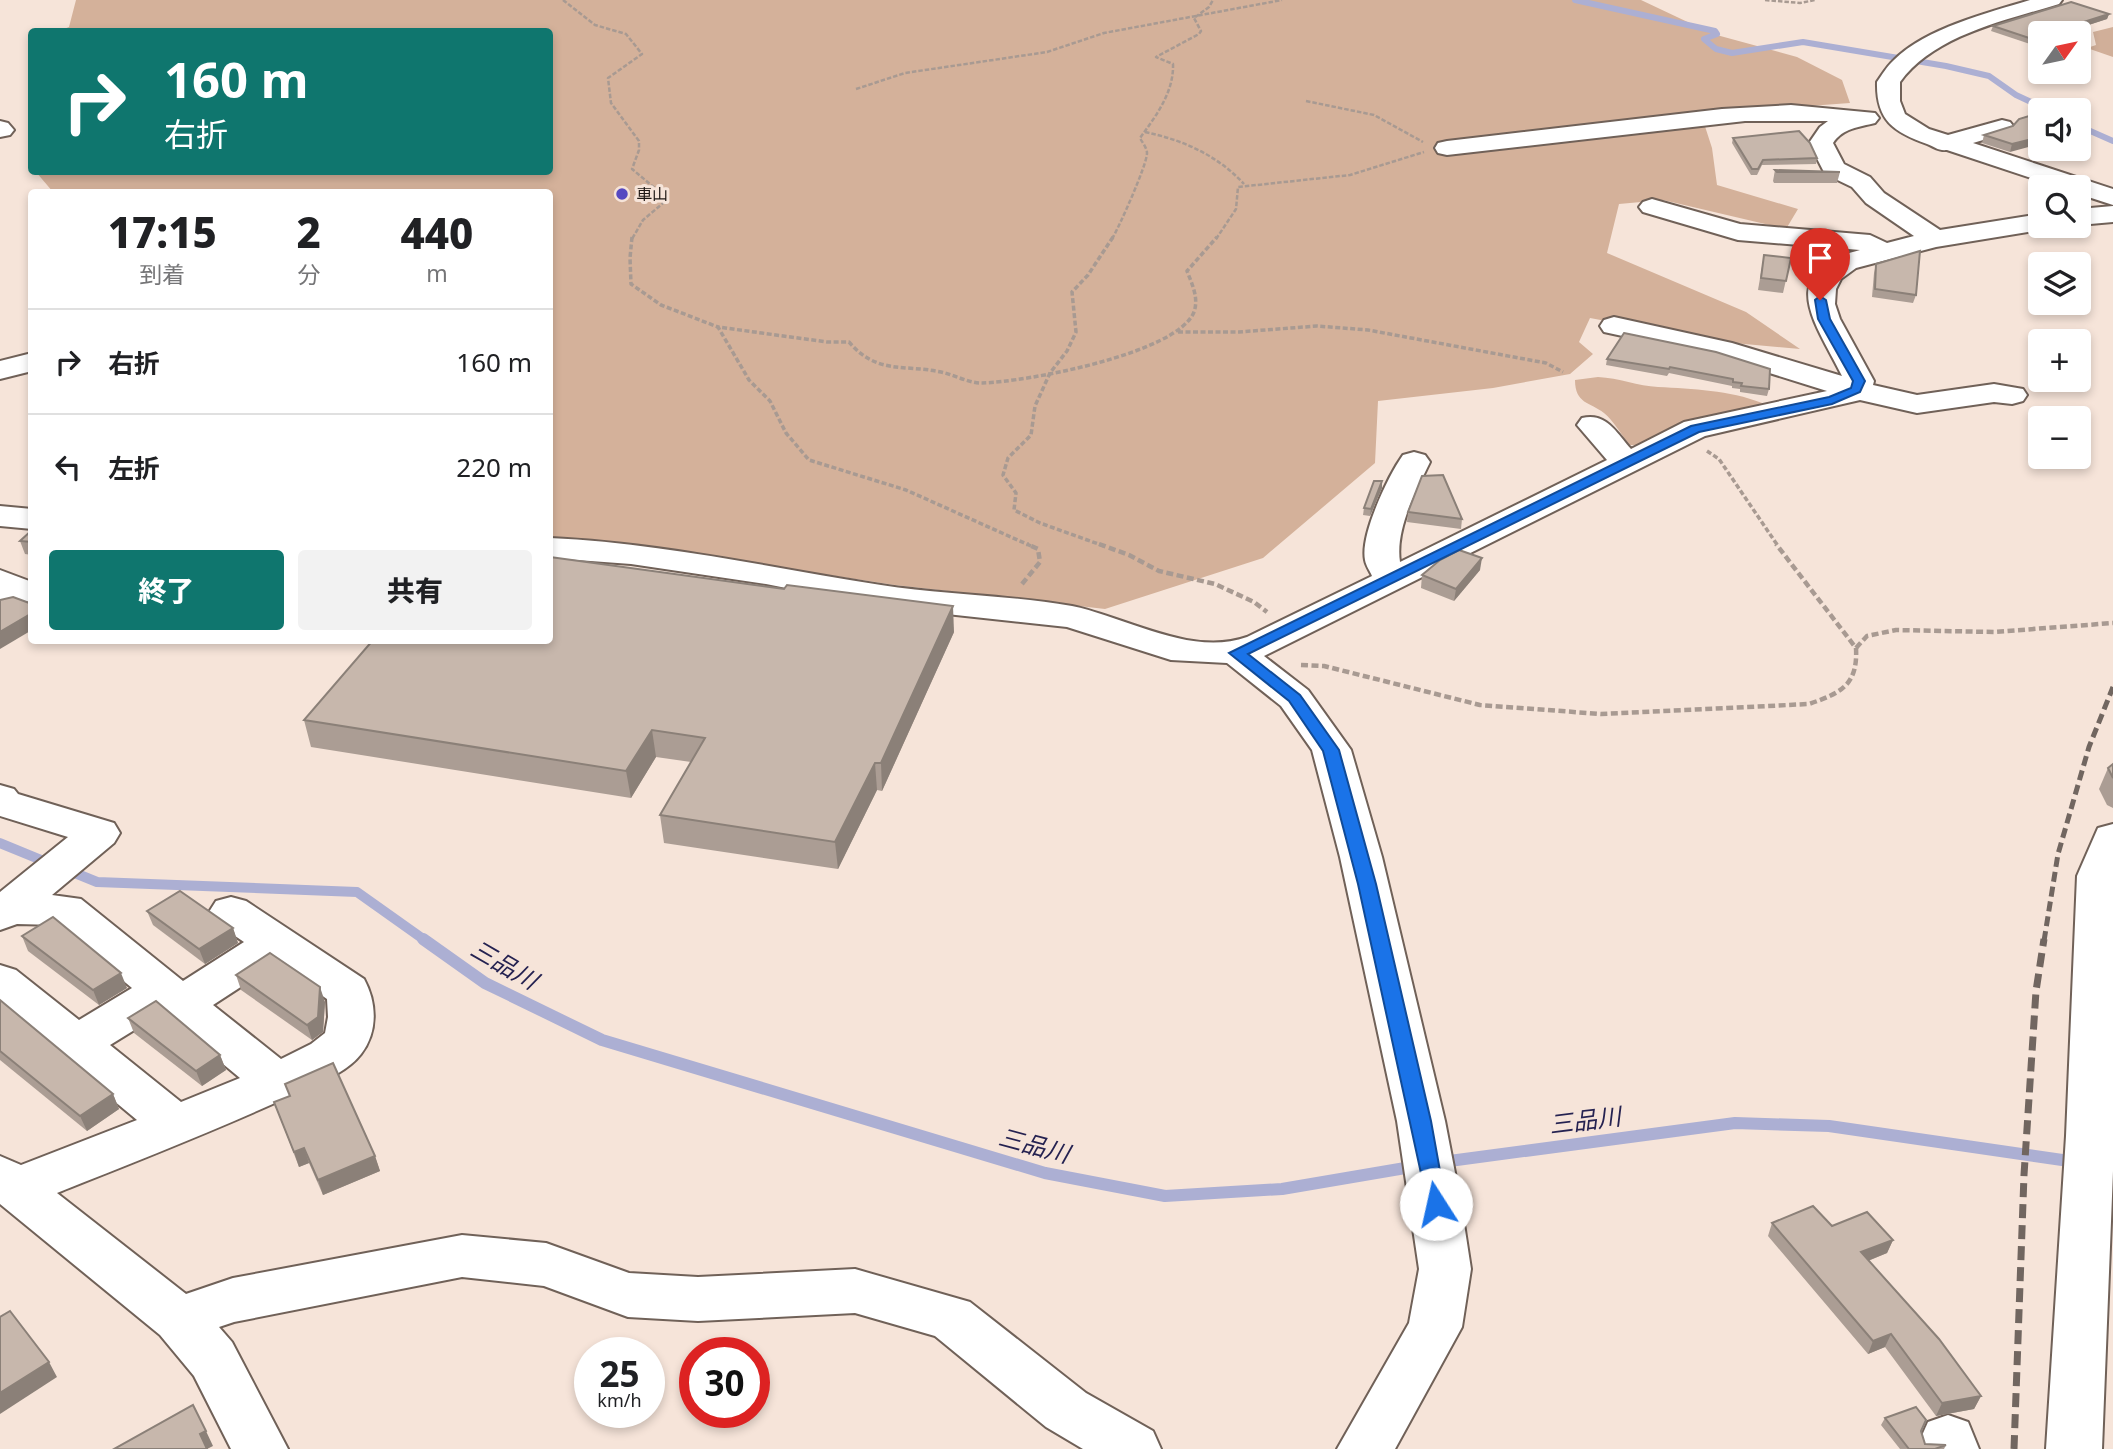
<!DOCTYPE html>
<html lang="ja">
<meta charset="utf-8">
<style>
:root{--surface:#fff;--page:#f2f2f2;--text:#202124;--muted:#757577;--line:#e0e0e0;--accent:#0f766e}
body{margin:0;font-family:"Noto Sans","Noto Sans JP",sans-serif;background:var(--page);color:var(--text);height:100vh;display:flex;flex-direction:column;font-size:26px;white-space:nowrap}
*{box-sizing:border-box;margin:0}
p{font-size:23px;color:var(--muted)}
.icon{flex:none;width:38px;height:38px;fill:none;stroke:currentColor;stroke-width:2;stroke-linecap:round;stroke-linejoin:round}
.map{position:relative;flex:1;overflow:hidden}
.side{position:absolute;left:28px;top:189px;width:525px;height:455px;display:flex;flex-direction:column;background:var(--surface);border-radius:7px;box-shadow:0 4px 10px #0003}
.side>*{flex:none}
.guide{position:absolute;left:28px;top:28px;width:525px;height:147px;border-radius:7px;box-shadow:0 4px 10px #0003;background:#0f766e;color:#fff;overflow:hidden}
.needle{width:46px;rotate:57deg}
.controls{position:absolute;left:2028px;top:21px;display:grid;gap:14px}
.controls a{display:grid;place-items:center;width:63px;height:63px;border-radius:7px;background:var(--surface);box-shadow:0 4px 10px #0003;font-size:35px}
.speed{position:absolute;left:574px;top:1337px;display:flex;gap:14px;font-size:35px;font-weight:700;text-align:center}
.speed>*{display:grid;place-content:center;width:91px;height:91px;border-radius:50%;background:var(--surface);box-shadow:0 4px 10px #0003;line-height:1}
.speed small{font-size:18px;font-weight:400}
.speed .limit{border:10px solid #d22;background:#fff;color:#111}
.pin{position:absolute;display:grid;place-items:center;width:60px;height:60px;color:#fff;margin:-72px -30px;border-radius:50% 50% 50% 0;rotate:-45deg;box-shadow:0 0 7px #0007}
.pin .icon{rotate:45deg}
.me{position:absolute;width:77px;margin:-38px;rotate:350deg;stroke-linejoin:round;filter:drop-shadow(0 0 5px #0008)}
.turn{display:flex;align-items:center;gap:24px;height:147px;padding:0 21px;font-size:32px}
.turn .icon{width:91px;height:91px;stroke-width:2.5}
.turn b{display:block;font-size:49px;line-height:60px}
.eta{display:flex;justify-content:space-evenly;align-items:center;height:119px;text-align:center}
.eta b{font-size:42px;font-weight:800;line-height:49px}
.primary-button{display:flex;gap:14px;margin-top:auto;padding:14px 21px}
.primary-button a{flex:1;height:80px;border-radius:7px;background:var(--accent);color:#fff;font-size:28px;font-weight:800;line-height:80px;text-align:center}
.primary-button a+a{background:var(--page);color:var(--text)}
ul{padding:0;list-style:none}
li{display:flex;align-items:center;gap:21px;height:105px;padding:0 21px;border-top:2px solid var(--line)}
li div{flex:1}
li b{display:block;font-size:26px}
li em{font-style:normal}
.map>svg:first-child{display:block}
</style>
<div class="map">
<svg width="2113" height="1449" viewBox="0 0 2113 1449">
<rect width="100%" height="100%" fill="#f6e4d9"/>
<polygon fill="#d1af99" points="2113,27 2113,57 2087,48 2096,45 2093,32"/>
<g fill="#d4b19a">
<polygon points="76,0 1641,0 1713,34 1797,57 1842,80 1850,103 1701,114 1712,148 1717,185 1798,209 1786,229 1663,200 1619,204 1607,253 1746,312 1800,349 1712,341 1590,318 1579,342 1593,354 1570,374 1493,388 1378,401 1375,463 1263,558 1105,609 895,585 643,547 550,541 550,192 53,192 36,172 550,172 550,32 59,31 69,27"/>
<path d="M 1598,377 C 1619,378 1638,386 1658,387 C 1693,389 1729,390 1762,403 L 1759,410 L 1644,445 L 1630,445 C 1621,435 1614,421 1604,413 C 1590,402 1575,404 1575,380 Z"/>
</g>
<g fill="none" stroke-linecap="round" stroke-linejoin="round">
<g stroke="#acafd3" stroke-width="6">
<polyline points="1575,0 1715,31 1717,34 1704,39 1716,49 1732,53 1803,42 1946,66 1989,76 2016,95 2048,110"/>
<polyline points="2079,126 2113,141"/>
</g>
<g stroke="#acafd3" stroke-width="10">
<polyline points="0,843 51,864"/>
<polyline points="65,869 97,882 357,892 426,941"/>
</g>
<g stroke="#acafd3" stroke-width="12">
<polyline points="423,939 485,983 602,1040 1045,1173 1165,1196 1282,1189 1417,1166"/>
<polyline points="1442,1162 1735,1123 1829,1126 2076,1162"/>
</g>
<defs>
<g id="minor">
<path d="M 2030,0 L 2062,0 L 2059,4 C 2007,20 1934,35 1900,82 L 1900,101 L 1905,114 L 1929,129 L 1948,135 L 2002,120 L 2010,122 L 2014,127 L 2010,132 L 1973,143 L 2113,189 L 2113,205 L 2079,194 L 2079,187 L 2058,187 L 1947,150 C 1938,151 1935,147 1927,144 C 1893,132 1876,120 1877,82 C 1882,75 1887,66 1894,60 C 1926,28 1988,13 2030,0 Z"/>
<path d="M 1791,105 L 1875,113 L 1879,118 L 1875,123 C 1859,127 1843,128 1833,143 L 1844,164 L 1870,177 L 1884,193 L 1940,230 L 2040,214 L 2040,226 L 2050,226 L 2040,230 L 1936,247 L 1856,268 L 1841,279 L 1836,289 L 1835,304 L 1840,319 L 1874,381 L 1873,385 L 1917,395 L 1994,384 L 2023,389 L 2027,395 L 2023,401 L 2012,404 L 1994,402 L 1917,413 L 1860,400 L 1705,436 L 1264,656 L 1308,690 L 1351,750 L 1382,857 L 1445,1121 L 1461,1204 L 1471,1269 L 1462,1327 L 1395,1449 L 1337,1449 L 1409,1323 L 1419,1269 L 1397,1121 L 1340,857 L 1312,750 L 1281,706 L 1227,663 L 1171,660 L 1067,627 L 882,607 L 766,584 L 631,564 L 550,558 L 550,538 C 662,543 771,568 881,585 C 944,595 1009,595 1072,606 C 1126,617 1191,657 1247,637 L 1372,576 C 1370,571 1366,566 1365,560 C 1360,535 1388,476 1403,455 L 1414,452 L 1425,455 L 1430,462 C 1416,491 1395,529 1400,562 L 1607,460 L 1577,425 L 1582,418 C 1606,412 1616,432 1631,449 L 1684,422 L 1827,391 L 1715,356 L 1604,332 L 1600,326 L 1604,320 L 1614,317 L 1732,343 L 1842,376 C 1816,323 1773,272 1860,250 L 1738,240 L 1643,212 L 1639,207 L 1643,202 L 1652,199 L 1740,224 L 1870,235 L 1887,243 L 1914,236 L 1866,203 L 1852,187 L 1825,174 L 1809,143 L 1820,127 L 1828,121 L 1745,121 L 1447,155 L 1438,153 L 1435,148 L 1438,143 L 1447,141 L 1722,109 Z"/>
<polygon points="0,121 8,123 14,130 10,135 0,137"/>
<polygon points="2113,206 2113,222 2079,225 2079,209"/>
<polygon points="32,353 32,371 0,379 0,361"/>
<polygon points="0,506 32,509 32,529 0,526"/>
<polygon points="0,570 32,582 32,599 13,610 0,613"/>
<path d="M 0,785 L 14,789 L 18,794 L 114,823 L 120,833 L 114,843 L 52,895 L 81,899 L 183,981 L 244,942 L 216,923 L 209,912 L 216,901 L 231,897 L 246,901 L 364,979 C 377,1003 378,1032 361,1054 C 345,1075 311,1086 288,1097 C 212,1132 134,1162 57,1193 L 186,1294 L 233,1278 L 462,1235 L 546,1243 L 629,1273 L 698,1277 L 855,1269 L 970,1302 L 1086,1393 L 1153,1431 L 1161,1449 L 1083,1449 L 1046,1427 L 935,1336 L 855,1313 L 698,1321 L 628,1317 L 544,1286 L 462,1277 L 234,1322 L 219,1327 L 232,1342 L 288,1449 L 231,1449 L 194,1376 L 160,1335 L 0,1204 L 0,1156 L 21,1165 L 137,1120 L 0,1006 L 0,965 L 16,970 L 79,1020 L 132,988 L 56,925 L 17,924 L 0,930 L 0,892 L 68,837 L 0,816 ZM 276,964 L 327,999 L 328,1017 L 325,1033 L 311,1044 L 281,1059 L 213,1005 ZM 162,1013 L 165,1016 L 240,1078 L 181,1102 L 110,1045 Z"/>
<polygon points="2113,824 2113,1171 2102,1449 2046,1449 2066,1136 2077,876 2098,828"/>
<polygon points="1948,1415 1968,1422 1979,1449 1923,1449 1920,1440 1928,1422"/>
</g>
</defs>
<use href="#minor" stroke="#706158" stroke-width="4"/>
<g stroke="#a89a92" stroke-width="2.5" stroke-dasharray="4.5 2" stroke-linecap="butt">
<polyline points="563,0 595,25 626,34 642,54 608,78 611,103 639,141 639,150 632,169 668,199 643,220 632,239"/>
<polyline points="1765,0 1800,3 1815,0"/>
<polyline points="856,89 905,73 1047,52 1104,33 1282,0"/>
<polyline points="1306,101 1374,115 1423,142"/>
<path d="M 1145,132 C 1183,140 1217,155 1244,184"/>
<path d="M 1112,239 C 1119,227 1147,165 1147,153 C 1147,148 1142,142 1140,138 C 1156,116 1174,92 1173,64 L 1156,57 L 1199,34 L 1201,31 L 1194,18 L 1209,7 L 1213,0"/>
<polyline points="1216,239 1236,209 1238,187 1350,175 1424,152"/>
</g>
<g stroke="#a89a92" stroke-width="3.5" stroke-dasharray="5 2.5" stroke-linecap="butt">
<polyline points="632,237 630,258 631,284 661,305 718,327"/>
<polyline points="1178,332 1239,332 1317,326 1368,330 1546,363 1563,372"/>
<polyline points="1707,451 1719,459 1778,546"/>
<path d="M 1031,546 L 906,490 L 809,460 L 786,433 L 770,401 L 749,380 L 718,327 L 827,342 L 849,342 C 877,375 904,364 941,372 C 955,375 968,383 982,383 C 1025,382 1177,354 1194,312 C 1199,298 1192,284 1187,271 L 1217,237"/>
<polyline points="1104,546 1040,523 1014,510 1016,493 1003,475 1008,458 1031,435 1035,406 1050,373 1067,351 1076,332 1072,292 1088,275 1113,237"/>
</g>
<g stroke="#a89a92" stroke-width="4.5" stroke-dasharray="7 3.5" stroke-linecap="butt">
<polyline points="1099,544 1129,555 1159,571 1215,584 1254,602 1267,612"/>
<polyline points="1022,584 1040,562 1038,549 1027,544"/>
<polyline points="1856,648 1867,636 1896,630 1994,632 2113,623"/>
<path d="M 1301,665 L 1324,666 L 1480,705 L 1601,714 L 1809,704 C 1841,693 1858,685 1856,648 L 1776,544"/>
</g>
<use href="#minor" fill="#fff" fill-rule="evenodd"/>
<polyline stroke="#716660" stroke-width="5" stroke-dasharray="10 5" stroke-linecap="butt" points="2044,941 2058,854 2089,747 2113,687"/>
<polyline stroke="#716660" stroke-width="7" stroke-dasharray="14 7" stroke-linecap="butt" points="2014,1449 2024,1175 2036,991 2044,939"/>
</g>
<g fill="#ab9d94">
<polygon points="2109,14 2107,19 2064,33 2040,33 2030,44 1991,31 1993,26"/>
<polygon points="2029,116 2010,152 1982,143 1984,135 2013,126"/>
<polygon points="1733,138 1817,158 1816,164 1762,165 1757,175 1751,175 1732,143"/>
<polygon points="1775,170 1840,172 1837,183 1774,183 1773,181"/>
<polygon points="1764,255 1791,258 1783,293 1758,290"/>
<polygon points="1876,264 1916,295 1913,303 1872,297 1874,273"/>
<polygon points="1624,333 1769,389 1767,396 1740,392 1740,389 1732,388 1732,386 1669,373 1667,376 1606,365 1607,359"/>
<polygon points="1382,481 1382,488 1370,516 1363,515 1364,508"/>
<polygon points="1408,512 1462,519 1461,529 1407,522"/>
<polygon points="32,530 32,555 25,554 20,541"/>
<polygon points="1480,570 1454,601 1421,588 1422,575"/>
<polygon points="954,632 882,791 877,790 838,869 664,843 660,815 691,762 656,757 631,798 311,747 304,720"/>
<polygon points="2113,764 2113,808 2107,805 2099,789 2108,768"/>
<polygon points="147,911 233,928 238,943 205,964 153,925"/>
<polygon points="22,936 127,988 99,1005 28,951"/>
<polygon points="236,975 325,1002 323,1032 312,1040 241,990"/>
<polygon points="0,1000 113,1094 119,1109 87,1131 0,1060"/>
<polygon points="128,1018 220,1055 226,1070 202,1086 134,1033"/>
<polygon points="274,1102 375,1156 380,1171 323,1195 309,1163 299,1167"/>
<polygon points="1772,1223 1832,1226 1893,1240 1887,1253 1868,1261 1981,1396 1974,1409 1936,1416 1885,1347 1868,1354 1768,1236"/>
<polygon points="1885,1418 1921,1431 1925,1444 1946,1445 1944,1449 1900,1449 1881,1425"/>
</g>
<g fill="#8b8078">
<polygon points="2109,14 2107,19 2064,33 2049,33"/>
<polygon points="2040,36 2040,41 2030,44 2032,39"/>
<polygon points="2040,137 2040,144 2010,152 2012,144"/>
<polygon points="1382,481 1382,488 1370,516 1371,509"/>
<polygon points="1482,558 1480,570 1454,601 1456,589"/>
<polygon points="953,606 954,632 882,791 881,763"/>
<polygon points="32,613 32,630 0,649 0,632"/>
<polygon points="652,730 656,757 631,798 626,771"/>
<polygon points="875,763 877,790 838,869 835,842"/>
<polygon points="233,928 238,943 205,964 199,949"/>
<polygon points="121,973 127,988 99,1005 93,990"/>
<polygon points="320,987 325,1002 323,1032 312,1040 307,1025"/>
<polygon points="220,1055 226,1070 202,1086 196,1071"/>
<polygon points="113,1094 119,1109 87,1131 80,1116"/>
<polygon points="304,1148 309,1163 299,1167 294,1152"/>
<polygon points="375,1156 380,1171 323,1195 318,1180"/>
<polygon points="1893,1240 1887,1253 1855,1266 1861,1252"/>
<polygon points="1891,1334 1885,1347 1868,1354 1873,1341"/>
<polygon points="49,1362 57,1377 0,1414 0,1393"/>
<polygon points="1981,1396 1974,1409 1936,1416 1942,1403"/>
<polygon points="206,1431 213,1446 207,1449 200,1434"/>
</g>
<g fill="#c7b7ac" stroke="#8b8078" stroke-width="2">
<polygon points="2071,2 2109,14 2049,33 2040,33 2040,36 2032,39 1993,26"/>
<polygon points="2029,116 2040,120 2040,137 2012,144 1984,135 2013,126 2019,119"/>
<polygon points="1799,131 1810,143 1817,158 1763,160 1758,169 1752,169 1733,138"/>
<polygon points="1775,170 1840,172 1777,172"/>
<polygon points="1920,251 1916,295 1875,289 1876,264"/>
<polygon points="1764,255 1791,258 1786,281 1761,278"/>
<polygon points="1624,333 1716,352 1770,369 1769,389 1741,386 1742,383 1733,382 1733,379 1670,367 1669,369 1607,359"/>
<polygon points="1443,475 1462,519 1408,512 1422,476"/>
<polygon points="1374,481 1382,481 1371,509 1364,508"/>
<polygon points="32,530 32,542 20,541"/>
<polygon points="1459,550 1482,558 1456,589 1422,575 1440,560"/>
<polygon points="550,557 784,589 787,585 953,606 881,763 875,763 835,842 660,815 705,738 652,730 626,771 304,720 373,640 550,640"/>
<polygon points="13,597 32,604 32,613 0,632 0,600"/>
<polygon points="2113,764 2113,778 2108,768"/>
<polygon points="180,891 233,928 199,949 147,911"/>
<polygon points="53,917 121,973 93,990 22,936"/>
<polygon points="270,953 320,987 318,1017 307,1025 236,975"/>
<polygon points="0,1000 113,1094 80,1116 0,1051"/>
<polygon points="156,1001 220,1055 196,1071 128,1018"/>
<polygon points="333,1063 375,1156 318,1180 304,1148 294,1152 274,1102 290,1096 285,1084"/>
<polygon points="1813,1206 1832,1226 1867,1212 1893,1240 1861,1252 1939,1339 1981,1396 1942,1403 1891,1334 1873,1341 1772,1223"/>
<polygon points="10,1311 49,1362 0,1393 0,1317"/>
<polygon points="193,1405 206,1431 200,1434 207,1449 114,1449"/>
<polygon points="1916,1407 1926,1420 1921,1431 1925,1444 1946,1445 1935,1449 1909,1449 1885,1418"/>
</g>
<polygon fill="#1a73e8" stroke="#114b97" stroke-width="2" points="1820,296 1826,300 1830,319 1865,381 1860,392 1832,404 1699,432 1248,654 1300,695 1339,750 1376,884 1431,1121 1446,1204 1443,1210 1436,1213 1429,1210 1358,884 1323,751 1289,701 1229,653 1691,426 1829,397 1851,388 1853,381 1818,319 1815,300"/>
<circle fill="#5649c1" stroke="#f6e4d9" stroke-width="2.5" cx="622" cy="194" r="7"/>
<g text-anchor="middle" stroke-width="6" stroke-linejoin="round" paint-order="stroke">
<g font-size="16" fill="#1c1613" stroke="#f6e4d9" text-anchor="start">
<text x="636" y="200">車山</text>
</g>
<g font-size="24" font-style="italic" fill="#252251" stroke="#f6e4d9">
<text transform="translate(504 965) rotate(30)" y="8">三品川</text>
<text transform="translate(1585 1121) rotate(-7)" y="8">三品川</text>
<text transform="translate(1034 1146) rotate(15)" y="8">三品川</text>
</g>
</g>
</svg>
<div class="controls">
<a><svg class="needle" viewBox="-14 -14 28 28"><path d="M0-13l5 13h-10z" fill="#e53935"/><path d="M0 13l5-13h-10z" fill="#757577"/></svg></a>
<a><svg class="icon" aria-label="sound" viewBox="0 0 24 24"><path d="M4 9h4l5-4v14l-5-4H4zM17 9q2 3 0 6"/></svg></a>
<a><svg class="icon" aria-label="search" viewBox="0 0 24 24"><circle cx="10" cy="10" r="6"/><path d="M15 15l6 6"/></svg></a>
<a><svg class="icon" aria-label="layers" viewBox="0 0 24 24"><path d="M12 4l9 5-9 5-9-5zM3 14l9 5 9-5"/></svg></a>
<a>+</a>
<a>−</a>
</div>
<div class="speed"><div>25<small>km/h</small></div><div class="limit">30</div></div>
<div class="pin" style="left:1820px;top:300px;background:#d93025"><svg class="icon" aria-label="arrive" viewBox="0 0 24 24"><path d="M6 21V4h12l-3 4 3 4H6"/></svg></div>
<svg class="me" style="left:1436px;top:1204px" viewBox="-20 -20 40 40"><circle r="19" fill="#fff"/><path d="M0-13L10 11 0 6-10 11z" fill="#1a73e8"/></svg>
<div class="guide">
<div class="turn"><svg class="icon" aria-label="right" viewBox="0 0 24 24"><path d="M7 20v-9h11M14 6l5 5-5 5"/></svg><div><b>160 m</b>右折</div></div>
</div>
<section class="side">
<div class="eta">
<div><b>17:15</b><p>到着</p></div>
<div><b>2</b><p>分</p></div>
<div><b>440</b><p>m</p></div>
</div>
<ul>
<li><svg class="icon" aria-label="right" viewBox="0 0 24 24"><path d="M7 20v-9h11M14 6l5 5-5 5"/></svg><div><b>右折</b></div><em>160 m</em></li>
<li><svg class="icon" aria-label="left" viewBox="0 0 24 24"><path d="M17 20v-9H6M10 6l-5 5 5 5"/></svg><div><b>左折</b></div><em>220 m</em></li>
</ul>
<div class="primary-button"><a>終了</a><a>共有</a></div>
</section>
</div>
